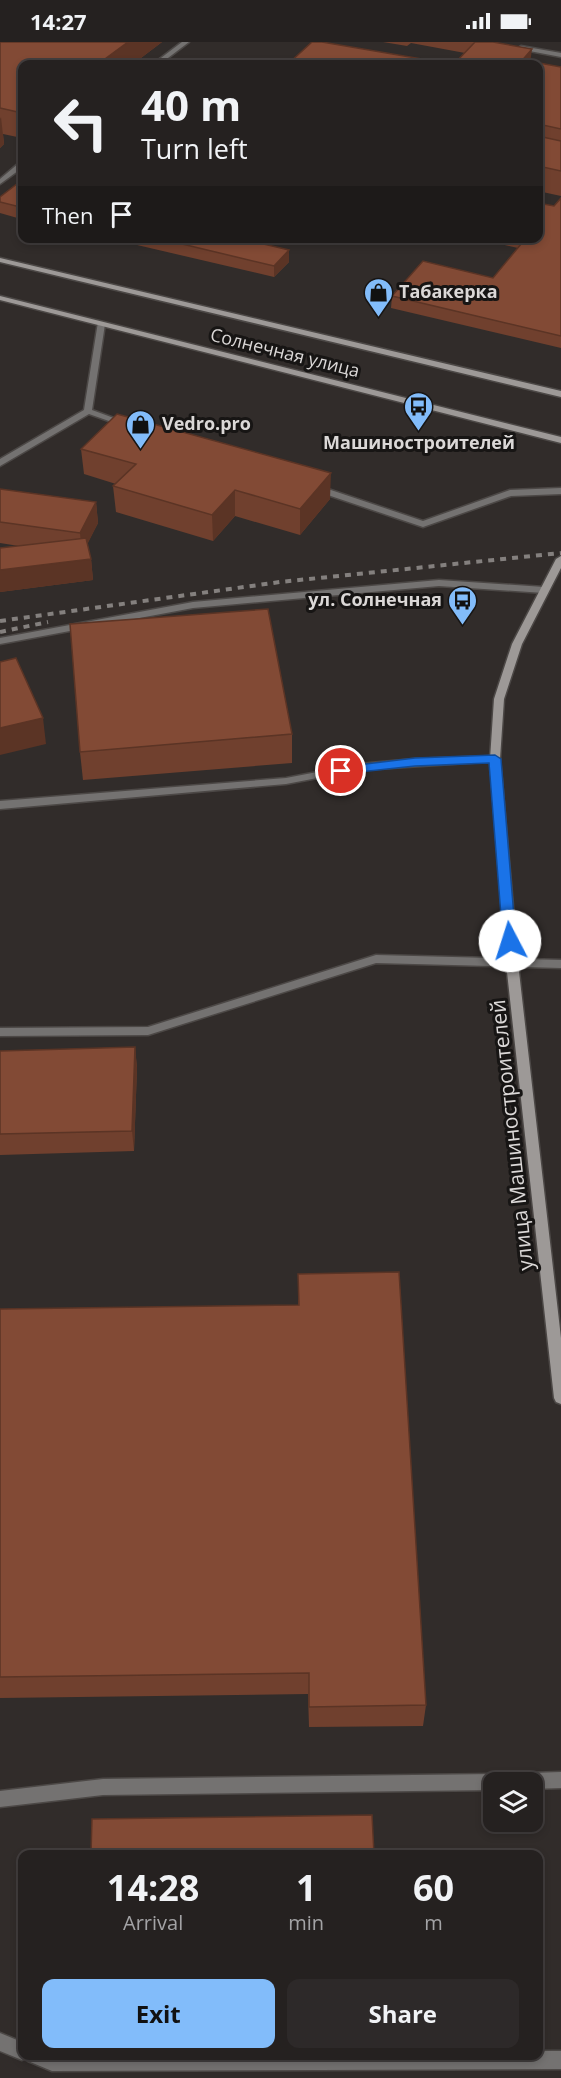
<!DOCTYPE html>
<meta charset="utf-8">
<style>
:root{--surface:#252120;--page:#2d2929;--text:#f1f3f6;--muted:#a3a3a5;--line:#423e3e;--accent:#82bcfa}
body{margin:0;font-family:"Open Sans",sans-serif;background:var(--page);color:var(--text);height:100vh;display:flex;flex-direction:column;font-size:22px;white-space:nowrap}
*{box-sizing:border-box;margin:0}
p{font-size:20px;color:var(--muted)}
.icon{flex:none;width:33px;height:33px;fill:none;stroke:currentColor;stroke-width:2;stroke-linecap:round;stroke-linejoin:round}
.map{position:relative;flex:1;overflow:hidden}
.sheet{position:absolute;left:18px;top:1808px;width:525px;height:210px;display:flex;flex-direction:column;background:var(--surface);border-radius:12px;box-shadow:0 3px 9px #0003,0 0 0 2px var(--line)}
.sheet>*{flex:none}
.hud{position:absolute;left:18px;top:18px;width:525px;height:183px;border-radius:12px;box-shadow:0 3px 9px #0003,0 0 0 2px var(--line);background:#252120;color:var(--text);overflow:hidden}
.fabs{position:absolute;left:483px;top:1730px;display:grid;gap:12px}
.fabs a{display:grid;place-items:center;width:60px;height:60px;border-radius:12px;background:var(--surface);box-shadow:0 3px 9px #0003,0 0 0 2px var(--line);font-size:30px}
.pin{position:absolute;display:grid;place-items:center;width:51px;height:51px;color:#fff;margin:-26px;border:3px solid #fff;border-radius:50%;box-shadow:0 2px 6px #0007}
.me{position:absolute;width:66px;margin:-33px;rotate:355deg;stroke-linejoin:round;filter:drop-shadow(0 0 4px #0008)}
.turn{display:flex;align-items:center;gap:21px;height:126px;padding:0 24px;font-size:27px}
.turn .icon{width:78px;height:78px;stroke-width:2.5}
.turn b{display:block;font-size:42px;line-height:51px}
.then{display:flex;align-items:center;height:57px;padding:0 24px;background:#0003;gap:12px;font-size:22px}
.eta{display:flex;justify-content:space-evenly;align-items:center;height:102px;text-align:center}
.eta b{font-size:36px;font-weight:700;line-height:42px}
.button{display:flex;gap:12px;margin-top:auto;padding:12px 24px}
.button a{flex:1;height:69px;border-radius:12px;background:var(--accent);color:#111;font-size:24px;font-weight:700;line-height:69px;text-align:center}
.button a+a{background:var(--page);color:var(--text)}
.status{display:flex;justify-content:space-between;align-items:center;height:42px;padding:0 30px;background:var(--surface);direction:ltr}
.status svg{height:16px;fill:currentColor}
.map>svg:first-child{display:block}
</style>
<div class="status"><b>14:27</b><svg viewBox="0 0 49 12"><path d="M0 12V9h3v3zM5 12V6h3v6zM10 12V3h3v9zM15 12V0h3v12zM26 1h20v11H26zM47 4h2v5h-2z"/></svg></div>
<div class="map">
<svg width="561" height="2036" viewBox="0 0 561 2036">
<rect width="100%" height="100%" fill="#312c2a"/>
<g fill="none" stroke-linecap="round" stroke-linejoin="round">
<defs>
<g id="lane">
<polygon points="182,0 189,0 160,22 153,22"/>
<polygon points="521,4 561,11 561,15 519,7 518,6"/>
<polygon points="19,121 22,121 22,126 0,142 0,137"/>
<polygon points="98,280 105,282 92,368 130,382 126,385 89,372 0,424 0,417 84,368"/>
<polygon points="316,443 423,479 510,448 561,446 561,452 511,454 423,485 313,448 313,444"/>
<polygon points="439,538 544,545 549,548 544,551 439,544 193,566 0,602 0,596 193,560"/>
<polygon points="495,714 500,717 499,719 359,728 286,742 0,767 0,759 286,736 359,722 415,717"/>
<polygon points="376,913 561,918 561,926 376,921 148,993 0,994 0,986 148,985"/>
<polygon points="561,1730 561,1746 532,1747 532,1740 494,1740 494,1748 103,1753 0,1765 0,1749 103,1737 494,1732 499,1734 504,1732"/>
<polygon points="0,1991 22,2000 22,2013 538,2013 538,2009 561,2009 561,2027 52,2029 28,2019 26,2016 22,2018 0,2009"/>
</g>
<g id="secondary">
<polygon points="0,216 561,349 561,355 0,220"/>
<polygon points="0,254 561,395 561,401 0,258"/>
<polygon points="561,514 561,526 522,602 504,657 500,717 518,921 561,1296 561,1362 556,1360 554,1356 506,921 490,717 494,657 512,602 556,517"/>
</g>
</defs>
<use href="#lane" stroke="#4c4846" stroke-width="3"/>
<use href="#secondary" stroke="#4c4846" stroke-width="3"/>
<use href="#lane" fill="#747271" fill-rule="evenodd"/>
<use href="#secondary" fill="#9d9997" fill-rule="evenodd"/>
<g stroke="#84807e" stroke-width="4" stroke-dasharray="6 6" stroke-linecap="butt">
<polyline points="0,579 280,540 561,511"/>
<polyline points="0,590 48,580"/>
</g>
</g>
<g fill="#70402e">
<polygon points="0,0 162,0 133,22 22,22 22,96 3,92 4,102 0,106"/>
<polygon points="383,0 496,0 465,11 411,1 407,4"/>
<polygon points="538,22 561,25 561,154 538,149"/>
<polygon points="22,138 21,177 0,171 0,155"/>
<polygon points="561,156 561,306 391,266 392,254 493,236 518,206 475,196 538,196 554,164"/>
<polygon points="120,196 238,196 289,220 274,235 120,199"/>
<polygon points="81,407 330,457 300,493 235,474 213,499 116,470 113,444 116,442 84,432"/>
<polygon points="0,447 96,460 98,481 87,502 91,517 93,538 0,550 0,506 19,504 0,501"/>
<polygon points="292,692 292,721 83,738 80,710"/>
<polygon points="135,1005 137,1026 134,1109 0,1113 0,1009"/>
<polygon points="298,1232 426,1663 423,1684 309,1685 308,1652 0,1656 0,1267 298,1263"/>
</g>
<g fill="#5b3425">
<polygon points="128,0 162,0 133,22 98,22"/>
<polygon points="532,7 530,22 519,22"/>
<polygon points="1,75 4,102 0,106 0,77"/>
<polygon points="22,163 22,175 21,177 20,165"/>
<polygon points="289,208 289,220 274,235 274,224"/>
<polygon points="331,431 330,457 300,493 300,467"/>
<polygon points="235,448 235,474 213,499 212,473"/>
<polygon points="96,460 98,481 82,513 80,491"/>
<polygon points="91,517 93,538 0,550 0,528"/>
<polygon points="43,676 46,702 0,713 0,686"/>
<polygon points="135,1005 137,1026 134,1109 132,1089"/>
</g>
<g fill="#824a35" stroke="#5b3425" stroke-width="1.5">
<polygon points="0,0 128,0 98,22 22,22 22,71 0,66"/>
<polygon points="312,0 322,0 451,22 288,22"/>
<polygon points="475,0 493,0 532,7 519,22 454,22"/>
<polygon points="534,20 561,25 561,87 538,82 538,22 532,22"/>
<polygon points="538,94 561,99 561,129 538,124"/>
<polygon points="22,138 22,163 20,165 0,160 0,155"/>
<polygon points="561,156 561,294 392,254 423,219 493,236 526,196 538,196 538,161 554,164"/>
<polygon points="157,196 238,196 289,208 274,224"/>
<polygon points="117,372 331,431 300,467 235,448 212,473 113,444 136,422 81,407"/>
<polygon points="0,447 96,460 80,491 0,480"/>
<polygon points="86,496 91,517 0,528 0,506"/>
<polygon points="268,567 292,692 80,710 70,582"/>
<polygon points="16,616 43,676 0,686 0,620"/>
<polygon points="135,1005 132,1089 0,1092 0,1009"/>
<polygon points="399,1230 426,1663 309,1665 309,1631 0,1635 0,1267 299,1263 298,1232"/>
<polygon points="372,1773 374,1812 91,1812 92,1777"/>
</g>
<polygon fill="#1a73e8" stroke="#114b97" stroke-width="1.5" points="495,713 501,717 516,899 510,903 503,899 489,721 415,724 341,732 335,729 341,725 415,716"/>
<defs>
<symbol id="shop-pin" viewBox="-11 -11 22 30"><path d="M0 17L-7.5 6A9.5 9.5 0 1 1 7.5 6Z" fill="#82bcfa" stroke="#171514"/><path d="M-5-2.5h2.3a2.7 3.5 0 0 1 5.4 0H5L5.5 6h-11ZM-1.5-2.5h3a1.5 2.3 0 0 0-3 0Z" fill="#111"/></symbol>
<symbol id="bus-pin" viewBox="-11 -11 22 30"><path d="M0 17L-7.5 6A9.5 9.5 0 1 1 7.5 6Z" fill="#82bcfa" stroke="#171514"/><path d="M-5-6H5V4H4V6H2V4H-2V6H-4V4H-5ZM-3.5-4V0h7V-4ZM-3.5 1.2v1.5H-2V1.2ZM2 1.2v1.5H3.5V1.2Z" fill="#111"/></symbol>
</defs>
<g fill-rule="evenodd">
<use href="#shop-pin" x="362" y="234" width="33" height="45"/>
<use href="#bus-pin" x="402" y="348" width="33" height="45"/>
<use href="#shop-pin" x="124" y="366" width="33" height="45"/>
<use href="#bus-pin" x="446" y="542" width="33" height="45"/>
</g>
<g text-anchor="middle" stroke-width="6" stroke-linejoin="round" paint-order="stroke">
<g font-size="18" font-weight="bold" fill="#dbd8d7" stroke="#171514" text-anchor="start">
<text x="399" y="256">Табакерка</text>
<text x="162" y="388">Vedro.pro</text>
<text x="419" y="407" text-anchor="middle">Машиностроителей</text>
<text x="442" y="564" text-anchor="end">ул. Солнечная</text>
</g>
<g font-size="18" fill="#dbd8d7" stroke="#171514">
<text transform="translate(285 311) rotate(14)" y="6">Солнечная улица</text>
</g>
<g font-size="21" fill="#dbd8d7" stroke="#171514">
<text transform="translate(512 1093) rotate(-96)" y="7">улица Машиностроителей</text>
</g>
</g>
</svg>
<div class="fabs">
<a><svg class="icon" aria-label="layers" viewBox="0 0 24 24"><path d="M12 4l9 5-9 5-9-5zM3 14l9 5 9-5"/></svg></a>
</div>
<div class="pin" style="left:341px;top:729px;background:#d93025"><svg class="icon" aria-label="arrive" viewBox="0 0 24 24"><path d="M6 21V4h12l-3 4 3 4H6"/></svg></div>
<svg class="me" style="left:510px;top:899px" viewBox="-20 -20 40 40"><circle r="19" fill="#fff"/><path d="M0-13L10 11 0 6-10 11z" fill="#1a73e8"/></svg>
<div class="hud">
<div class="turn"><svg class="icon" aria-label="left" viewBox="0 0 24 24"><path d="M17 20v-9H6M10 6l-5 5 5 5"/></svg><div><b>40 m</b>Turn left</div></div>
<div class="then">Then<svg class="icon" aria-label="arrive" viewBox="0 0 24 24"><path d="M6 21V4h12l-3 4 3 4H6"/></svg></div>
</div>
<section class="sheet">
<div class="eta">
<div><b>14:28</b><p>Arrival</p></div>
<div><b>1</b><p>min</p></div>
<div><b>60</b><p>m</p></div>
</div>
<div class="button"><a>Exit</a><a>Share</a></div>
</section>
</div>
